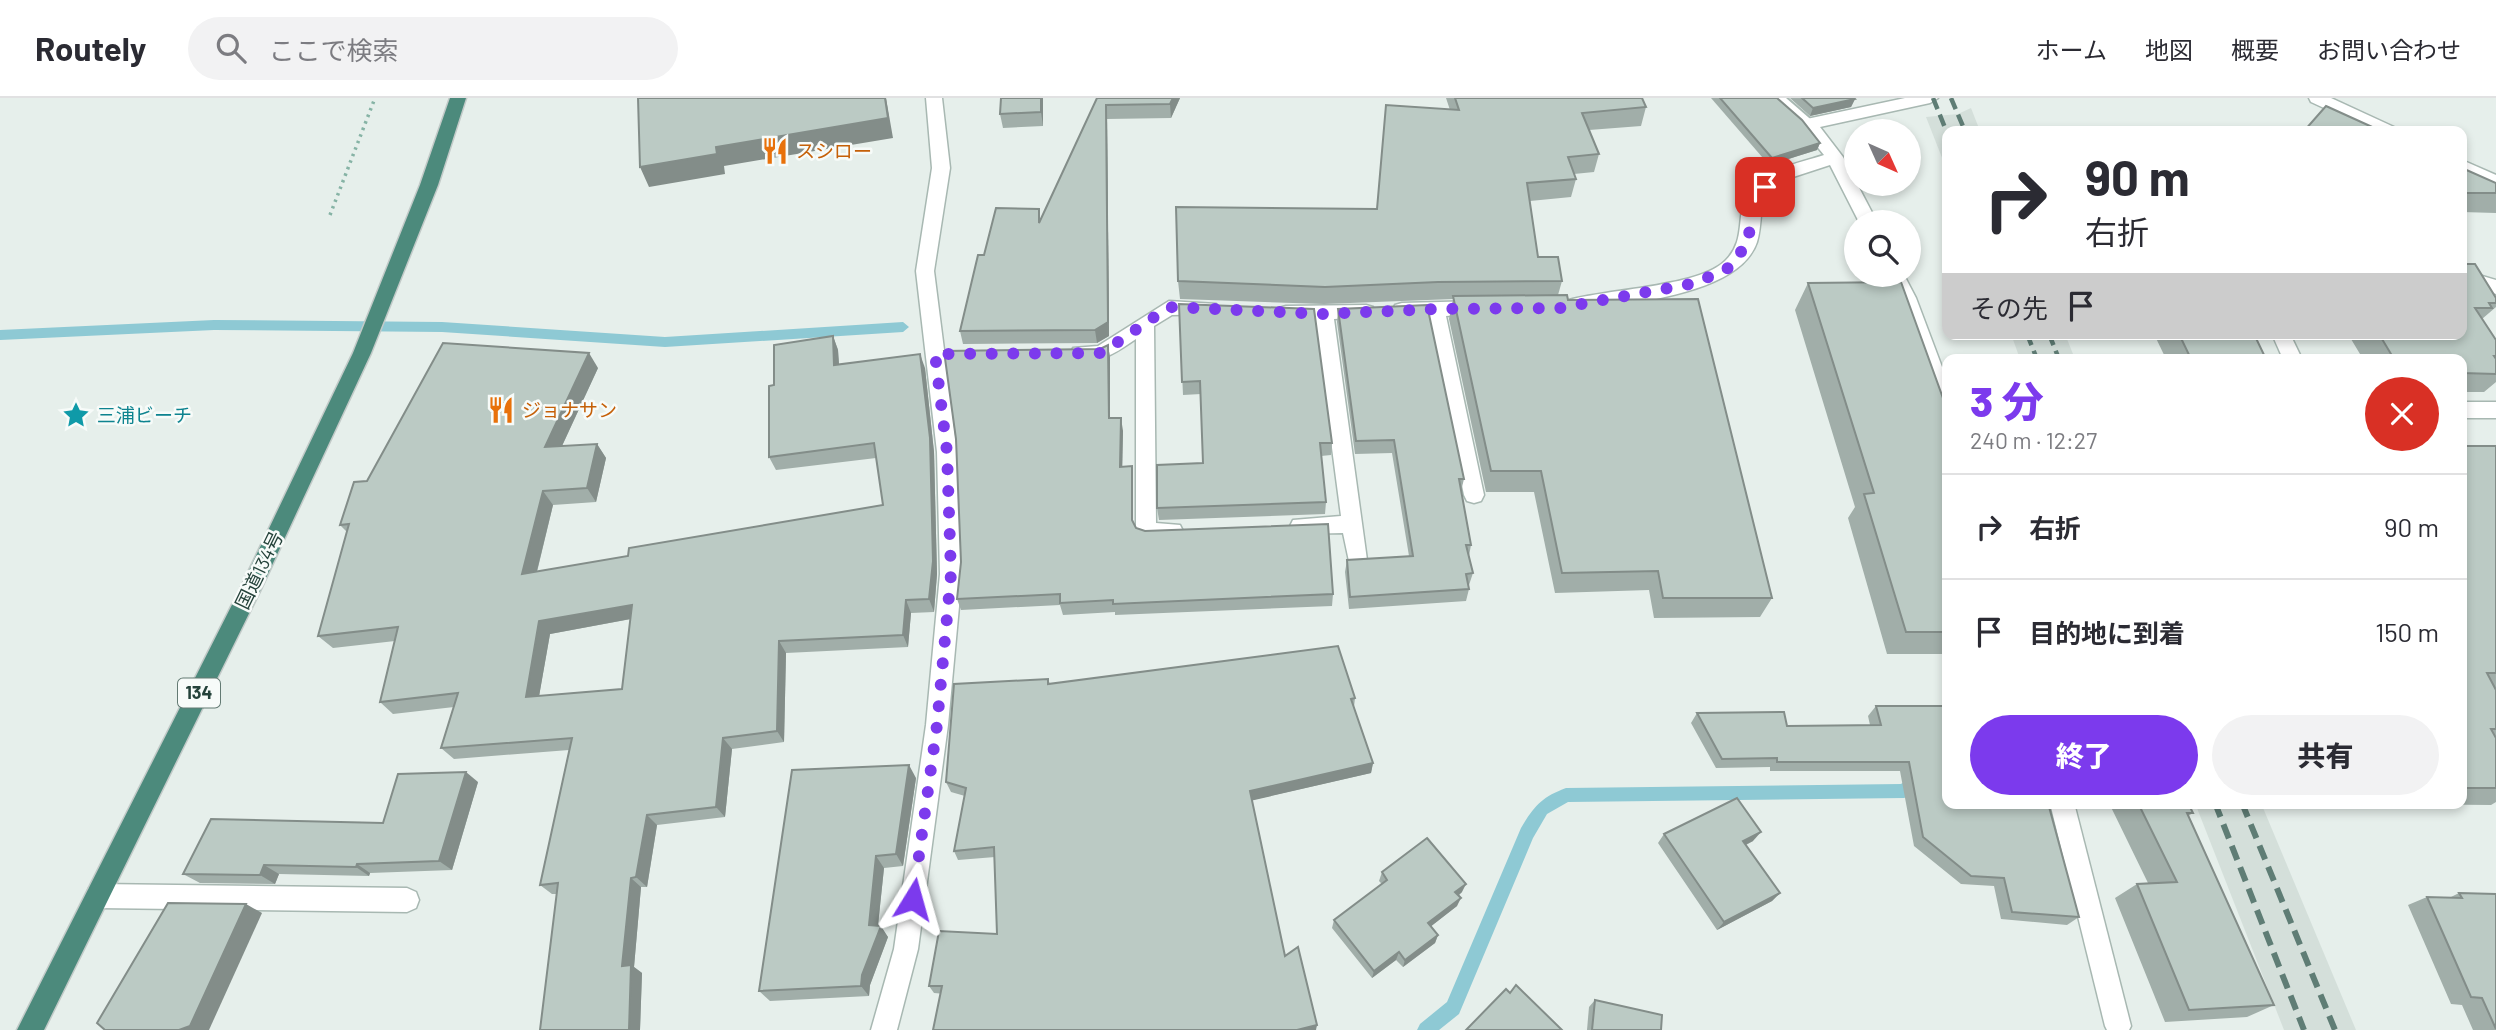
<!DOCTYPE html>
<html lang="ja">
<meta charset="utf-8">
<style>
:root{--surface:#fff;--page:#f2f2f3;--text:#2b2b33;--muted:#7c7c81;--line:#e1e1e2;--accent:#7c3aed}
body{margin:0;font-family:Barlow,"Noto Sans JP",sans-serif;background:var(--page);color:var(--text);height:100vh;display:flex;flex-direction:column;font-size:26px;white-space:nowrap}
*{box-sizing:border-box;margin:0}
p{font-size:23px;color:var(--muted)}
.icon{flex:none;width:38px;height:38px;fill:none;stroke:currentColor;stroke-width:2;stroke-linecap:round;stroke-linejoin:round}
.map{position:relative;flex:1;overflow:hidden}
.drawer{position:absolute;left:1942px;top:256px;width:525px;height:455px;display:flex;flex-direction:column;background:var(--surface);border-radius:14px;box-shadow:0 4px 10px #0003}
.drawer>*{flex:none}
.banner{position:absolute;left:1942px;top:28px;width:525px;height:214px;border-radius:14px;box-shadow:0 4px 10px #0003;background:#fff;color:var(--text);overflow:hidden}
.needle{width:46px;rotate:135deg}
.buttons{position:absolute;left:1844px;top:21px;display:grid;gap:14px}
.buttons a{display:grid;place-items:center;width:77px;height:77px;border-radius:50%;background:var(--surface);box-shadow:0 4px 10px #0003;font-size:35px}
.pin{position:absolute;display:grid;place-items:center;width:60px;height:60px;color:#fff;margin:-30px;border-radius:14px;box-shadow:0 4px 10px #0006}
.me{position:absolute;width:77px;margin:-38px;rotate:8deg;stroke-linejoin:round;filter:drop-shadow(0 0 5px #0008)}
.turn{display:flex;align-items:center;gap:24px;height:147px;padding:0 28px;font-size:32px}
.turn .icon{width:91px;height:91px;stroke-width:2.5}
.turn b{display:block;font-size:49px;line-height:60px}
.then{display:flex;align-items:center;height:66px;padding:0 28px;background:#0003;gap:14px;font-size:26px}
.round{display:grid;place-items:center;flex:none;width:74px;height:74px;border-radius:37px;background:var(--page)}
.summary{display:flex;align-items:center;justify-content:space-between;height:119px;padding:0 28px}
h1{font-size:42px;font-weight:800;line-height:52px;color:var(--accent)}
.cta{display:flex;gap:14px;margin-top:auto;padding:14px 28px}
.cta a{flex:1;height:80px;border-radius:42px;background:var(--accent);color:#fff;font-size:28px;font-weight:800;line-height:80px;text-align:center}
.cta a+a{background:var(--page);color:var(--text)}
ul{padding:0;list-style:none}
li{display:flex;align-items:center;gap:21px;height:105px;padding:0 28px;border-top:2px solid var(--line)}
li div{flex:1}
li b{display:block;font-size:26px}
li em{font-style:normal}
header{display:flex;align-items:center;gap:42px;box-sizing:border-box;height:98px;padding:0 35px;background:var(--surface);border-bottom:2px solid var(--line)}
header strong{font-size:33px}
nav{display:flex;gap:38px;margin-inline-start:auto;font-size:24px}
.search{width:490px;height:63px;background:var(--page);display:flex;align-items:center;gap:18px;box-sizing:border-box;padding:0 24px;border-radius:38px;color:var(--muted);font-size:26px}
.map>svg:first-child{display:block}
</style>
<header>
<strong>Routely</strong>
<div class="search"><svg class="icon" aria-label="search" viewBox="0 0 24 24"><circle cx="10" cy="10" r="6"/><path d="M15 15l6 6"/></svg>ここで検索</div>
<nav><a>ホーム</a><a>地図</a><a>概要</a><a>お問い合わせ</a></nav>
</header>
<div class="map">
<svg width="2496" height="932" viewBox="0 0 2496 932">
<rect width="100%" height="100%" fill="#e6efeb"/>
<g fill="#d4dfda">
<polygon points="1971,10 1980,33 1948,33 1948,75 1926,19 1958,16"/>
<polygon points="2011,236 2065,236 2075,261 2020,261"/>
<polygon points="2195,705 2261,705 2356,932 2284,932"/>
</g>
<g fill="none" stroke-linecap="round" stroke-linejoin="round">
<g fill="#8ec9d4" fill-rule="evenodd">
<polygon points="214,222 442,224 665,239 903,224 909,229 903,234 665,249 442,234 214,232 0,242 0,232"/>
<path d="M 1917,674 L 1922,676 L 1925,681 L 1909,698 L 1904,700 L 1568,704 L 1547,716 L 1533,740 L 1459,916 L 1439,932 L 1417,932 L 1420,926 L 1447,904 L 1521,730 C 1534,708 1542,699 1566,690 L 1901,686 Z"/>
</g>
<defs>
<polygon id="service" points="1770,0 1786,0 1816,26 1813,30 1803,30"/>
<g id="minor">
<polygon points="926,0 942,0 950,70 934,173 957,354 962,476 948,627 918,851 897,932 871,932 894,851 926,627 940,476 937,354 916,173 932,70"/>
<path d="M 1905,0 L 1938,0 L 1930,5 L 1820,29 L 1843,59 L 1877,124 L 1859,124 L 1830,67 L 1781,83 L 1762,100 C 1761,114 1761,131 1757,144 C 1739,198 1625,205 1576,214 L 1569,212 L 1567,207 L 1569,202 C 1608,191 1698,189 1725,163 C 1745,144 1737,122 1745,98 C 1754,74 1802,64 1824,57 L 1802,30 L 1800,26 L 1802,22 Z"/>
<polygon points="2309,0 2331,0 2394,29 2396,33 2374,33 2311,4"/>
<polygon points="2462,62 2496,77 2496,90 2462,75"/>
<polygon points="2462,172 2496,182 2496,196 2462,185"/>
<polygon points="1886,177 1904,177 1916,200 1948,285 1948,319 1941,317 1938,312 1898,200"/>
<path d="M 1169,203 L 1216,206 L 1218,211 L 1216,216 L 1172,217 L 1154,228 L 1156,425 L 1180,427 L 1183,433 L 1180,439 C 1168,443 1151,444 1139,440 L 1136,434 L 1136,241 C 1115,255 1099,268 1073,260 L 1071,255 L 1073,250 L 1098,248 Z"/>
<polygon points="1478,203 1485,205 1487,210 1485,215 1446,218 1484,397 1481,403 1474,405 1467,403 1464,397 1427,218 1395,217 1393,212 1395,207 1402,205"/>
<polygon points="1366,207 1373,209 1375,214 1373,219 1334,221 1367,462 1364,468 1357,471 1350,468 1343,435 1300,436 1293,434 1290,428 1293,422 1341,418 1315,221 1279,220 1277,215 1279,210 1286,208"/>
<polygon points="2272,236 2290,236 2302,261 2283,261"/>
<rect x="2462" y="304" width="34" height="16"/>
<polygon points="2050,705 2074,705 2131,928 2129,932 2107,932 2105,928"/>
<polygon points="98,786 407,790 416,794 419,802 416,810 407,814 98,810 89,806 86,798 89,790"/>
</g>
<polygon id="trunk" points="450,0 466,0 438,87 371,255 260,493 44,932 17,932 241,489 353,255 420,87"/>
</defs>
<use href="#service" stroke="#a8b8b2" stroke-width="4"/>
<use href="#minor" stroke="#a8b8b2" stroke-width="3"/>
<use href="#trunk" stroke="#c2cac8" stroke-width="3"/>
<polyline stroke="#86b3a5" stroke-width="3.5" stroke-dasharray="2.5 4.5" stroke-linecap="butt" points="330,117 375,0"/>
<use href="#service" fill="#fff" fill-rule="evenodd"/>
<use href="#minor" fill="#fff" fill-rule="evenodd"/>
<use href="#trunk" fill="#4c8a7c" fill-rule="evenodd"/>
<g stroke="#5f7d75" stroke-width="4.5" stroke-dasharray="12 6" stroke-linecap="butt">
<polyline points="1933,0 1948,37"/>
<polyline points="1951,0 1965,33"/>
<polyline points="2027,236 2037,261"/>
<polyline points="2049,236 2059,261"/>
</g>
<g stroke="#5f7d75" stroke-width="6" stroke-dasharray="15 8" stroke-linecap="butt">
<polyline points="2215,705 2304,932"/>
<polyline points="2242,705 2335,932"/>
</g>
</g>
<g fill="#a1aea9" fill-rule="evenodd">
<polygon points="1043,0 1043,28 1003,30 1000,16"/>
<polygon points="1097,0 1180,0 1171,20 1107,21 1109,238 1097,245 963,246 960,233 984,157 1041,121"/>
<polygon points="1446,0 1642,0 1646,9 1641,28 1589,32 1599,56 1594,74 1574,76 1576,81 1571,99 1530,103 1538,159 1562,183 1558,197 1568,202 1772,500 1760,519 1654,520 1649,492 1555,495 1534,394 1486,394 1449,221 1453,201 1324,206 1180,201 1178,183 1376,111 1450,12"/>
<polygon points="1711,0 1777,0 1820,45 1817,52 1769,67"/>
<polygon points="1790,0 1854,0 1855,1 1851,9 1810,18"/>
<polygon points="2462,70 2496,85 2496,115 2462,114"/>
<polygon points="2462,166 2496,200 2496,209 2482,221 2496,242 2496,284 2484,294 2462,294 2462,261 2363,261 2348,236 2462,236"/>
<polygon points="1808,185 1948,314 1948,556 1887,556 1848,420 1855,409 1795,212"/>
<polygon points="1179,206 1332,345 1331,357 1321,358 1326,404 1325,416 1159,422 1157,410 1203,365 1201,296 1183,297"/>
<polygon points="1338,211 1464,381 1461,393 1471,447 1469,458 1473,475 1469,487 1469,491 1466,503 1349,511 1345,474 1347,462 1409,458 1392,355 1355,356 1337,224"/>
<polygon points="2154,236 2254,236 2266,261 2166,261"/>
<path d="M 833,238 L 838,252 L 839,267 L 925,270 L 934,354 L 937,476 L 934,514 L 911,515 L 908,549 L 786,555 L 784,644 L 732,651 L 725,719 L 657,727 L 647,789 L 641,789 L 634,869 L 642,875 L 640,932 L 540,932 L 557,796 L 552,796 L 540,787 L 569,652 L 454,661 L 441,650 L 454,609 L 393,616 L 380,604 L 395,543 L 333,550 L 318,538 L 347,434 L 340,427 L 367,383 L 598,270 L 562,348 L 597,346 L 606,360 L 596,404 L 553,407 L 537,474 L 628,458 L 883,407 L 876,360 L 776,372 L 769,359 L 774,287 ZM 631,521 L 622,591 L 539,598 L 550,536 Z"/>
<polygon points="1108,247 1110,260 1110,320 1123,333 1122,369 1133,381 1133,424 1136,430 1333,496 1332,508 1115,517 1115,514 1063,517 1060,507 961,512 957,501 1100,251"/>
<polygon points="2462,348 2496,348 2496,704 2491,707 2380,706 2462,705"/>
<polygon points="1048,581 1050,586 1355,600 1354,609 1373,665 1371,675 1252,702 1285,858 1317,927 934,895 929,888 997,836 995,759 958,762 954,753 965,698 951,694 946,684"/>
<polygon points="1876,608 1948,705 2079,819 2067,827 2001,821 1994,788 1961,786 1914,748 1900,673 1770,673 1770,669 1716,670 1691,625 1697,615 1787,628 1870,627 1868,618"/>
<polygon points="916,680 903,768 884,770 878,828 888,839 870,887 869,898 770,903 759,893"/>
<polygon points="478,684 452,772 370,775 369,778 279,776 275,786 200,785 183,776 383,725"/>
<polygon points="2109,705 2188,705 2193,715 2188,718 2274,907 2247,919 2165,924 2115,800 2137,786 2148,785"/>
<polygon points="1664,736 1753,743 1746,747 1780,795 1772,803 1717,832 1658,745"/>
<polygon points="1382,774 1462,794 1459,797 1457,808 1431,828 1438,837 1435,845 1403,869 1396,862 1372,880 1332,830 1334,822 1382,786 1379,783"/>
<polygon points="2459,795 2496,796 2496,932 2473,932 2462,907 2451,906 2408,807 2427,799 2449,800"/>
<polygon points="1595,902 1661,932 1587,932 1589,909"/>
</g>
<g fill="#838d89">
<polygon points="885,0 886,0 893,40 724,68 725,76 649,89 640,69 716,49"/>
<polygon points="1041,0 1043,0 1043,28 1041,14"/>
<polygon points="1173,0 1180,0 1171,20 1170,6"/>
<polygon points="1855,1 1851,9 1810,18 1813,10"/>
<polygon points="1106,7 1107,21 1109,238 1097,245 1095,232"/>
<polygon points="1820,45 1817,52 1769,67 1772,60"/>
<polygon points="833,238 838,252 840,282 834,267"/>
<polygon points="1108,247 1110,260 1110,333 1109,320"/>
<polygon points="589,255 598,270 555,363 545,349"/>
<polygon points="920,256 925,270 934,354 937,476 934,514 929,501"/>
<polygon points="1121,320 1123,333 1122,382 1120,369"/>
<polygon points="597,346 606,360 596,404 587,390"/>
<polygon points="1132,368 1133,381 1133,434 1132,422"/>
<polygon points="543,393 553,407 533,489 522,476"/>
<polygon points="906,502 911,515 908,549 903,537"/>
<polygon points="632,507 641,519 550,536 537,610 526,599 539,523"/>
<polygon points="779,543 786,555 784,644 777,633"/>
<polygon points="723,640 732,651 725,719 716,709"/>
<polygon points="1373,665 1371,675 1250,703 1250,693"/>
<polygon points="909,667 916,680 903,768 896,756"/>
<polygon points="466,674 478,684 452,772 439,763"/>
<polygon points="647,717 657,727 647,789 636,779"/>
<polygon points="1761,734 1753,743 1735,752 1743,743"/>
<polygon points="876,758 884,770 877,836 881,828 888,839 870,887 869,898 861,888 869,827"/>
<polygon points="357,766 370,775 369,778 356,769"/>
<polygon points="264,767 279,776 275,786 260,777"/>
<polygon points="631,780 641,789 634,869 642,875 640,932 629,932 622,868"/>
<polygon points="1466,786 1462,794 1452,803 1455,794"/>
<polygon points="1780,795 1772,803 1717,832 1724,824"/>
<polygon points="1461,800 1457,808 1425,833 1428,825"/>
<polygon points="246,806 262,815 209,932 179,932"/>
<polygon points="1438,837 1435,845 1403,869 1405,862"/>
<polygon points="1399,854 1396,862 1372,880 1374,873"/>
<polygon points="1317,927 1316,932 1297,932"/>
</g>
<g fill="#bbcac4" stroke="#838d89" stroke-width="2" fill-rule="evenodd">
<polygon points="638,0 885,0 888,20 716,49 717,56 640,69"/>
<polygon points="1001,0 1041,0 1041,14 1000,16"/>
<polygon points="1097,0 1173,0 1170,6 1106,7 1108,224 1095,232 960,233 978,157 984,157 996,110 1039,111 1039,125"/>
<polygon points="1455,0 1642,0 1646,9 1582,15 1599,56 1568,59 1576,81 1527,85 1538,159 1558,159 1562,183 1438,184 1325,189 1178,183 1176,109 1377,111 1386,7 1459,12"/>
<polygon points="1720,0 1777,0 1802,22 1820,45 1772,60"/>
<polygon points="1802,0 1854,0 1855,1 1813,10"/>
<polygon points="2326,8 2381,33 2304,33"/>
<polygon points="2462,70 2496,85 2496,95 2462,95"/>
<polygon points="2462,166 2475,166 2496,200 2496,205 2489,205 2492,210 2475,210 2496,242 2496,258 2494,258 2496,261 2496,276 2462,275 2462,261 2394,261 2379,236 2462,236"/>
<polygon points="1901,184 1948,314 1948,534 1906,534 1864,396 1874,395 1808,185"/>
<polygon points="1567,197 1568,202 1698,201 1772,500 1663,500 1658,473 1562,475 1541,373 1491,373 1453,198"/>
<polygon points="1179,206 1314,211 1332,345 1320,345 1326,404 1157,410 1157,367 1203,365 1200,283 1182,284"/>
<polygon points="1427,207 1464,381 1459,381 1471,447 1466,447 1473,475 1466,476 1469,491 1350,499 1347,462 1413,458 1394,342 1356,343 1338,211"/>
<polygon points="2179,236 2254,236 2266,261 2191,261"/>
<path d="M 833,238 L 834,267 L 920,256 L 930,340 L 933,463 L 929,501 L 906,502 L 903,537 L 779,543 L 777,633 L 723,640 L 716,709 L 647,717 L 636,779 L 631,780 L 622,868 L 631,867 L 629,932 L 540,932 L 558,785 L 540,787 L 572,640 L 441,650 L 458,595 L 380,604 L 398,529 L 318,538 L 349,426 L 340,427 L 354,384 L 367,383 L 443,245 L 589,255 L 545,349 L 597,346 L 587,390 L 543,393 L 522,476 L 628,458 L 629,450 L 883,407 L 874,345 L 769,359 L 769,288 L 774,287 L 774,247 ZM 632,507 L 622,591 L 526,599 L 539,523 Z"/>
<polygon points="1108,247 1109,320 1121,320 1120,369 1132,368 1132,422 1136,430 1145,433 1328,426 1333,496 1113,506 1113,502 1060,505 1060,496 957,501 961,464 956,341 944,253 1100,251"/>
<polygon points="2462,348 2496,348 2496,575 2487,575 2496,592 2496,631 2491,631 2496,640 2496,690 2462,690"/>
<polygon points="1338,548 1355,600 1351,601 1373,665 1250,693 1285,858 1298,849 1317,927 1297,932 933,932 942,888 929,888 939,833 997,836 994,749 954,753 966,690 946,684 954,586 1048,581 1048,586"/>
<polygon points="1876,608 1946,608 1948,613 1948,705 2048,705 2079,819 2012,814 2004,780 1971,778 1923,739 1909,664 1777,664 1777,660 1722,661 1697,615 1784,614 1787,628 1881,627"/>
<polygon points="909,667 896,756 876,758 869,827 881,828 862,877 861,888 759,893 792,672"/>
<polygon points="466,674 439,763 357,766 356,769 264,767 260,777 183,776 211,721 383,725 398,676"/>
<polygon points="1737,700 1761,734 1743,743 1780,795 1724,824 1664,736"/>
<polygon points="2138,705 2188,705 2193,715 2187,715 2274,907 2189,912 2137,786 2177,784"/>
<polygon points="1427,740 1466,786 1455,794 1461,800 1428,825 1438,837 1405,862 1399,854 1374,873 1334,822 1387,782 1382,774"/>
<polygon points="2459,795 2496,796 2496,931 2482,900 2471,899 2427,799 2462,800"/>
<polygon points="168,805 246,806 190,928 179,932 105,932 97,925"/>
<polygon points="1516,887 1562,932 1466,932 1506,891 1510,895"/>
<polygon points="1595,902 1662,917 1661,932 1592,932"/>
</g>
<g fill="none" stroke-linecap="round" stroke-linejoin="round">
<polyline stroke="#7c3aed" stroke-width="12" stroke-dasharray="0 21.6" points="913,801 937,627 951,476 947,354 935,256 1102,255 1169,209 1324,216 1435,211 1560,210 1696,185 1730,169 1748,144 1754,98 1765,89"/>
</g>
<defs>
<symbol id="restaurant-bare" viewBox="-9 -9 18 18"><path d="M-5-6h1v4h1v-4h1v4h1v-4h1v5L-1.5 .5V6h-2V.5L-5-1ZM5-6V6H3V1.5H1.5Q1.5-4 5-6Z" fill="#e8710a" stroke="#f7fbf9" stroke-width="2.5" paint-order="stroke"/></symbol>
<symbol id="sight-bare" viewBox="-9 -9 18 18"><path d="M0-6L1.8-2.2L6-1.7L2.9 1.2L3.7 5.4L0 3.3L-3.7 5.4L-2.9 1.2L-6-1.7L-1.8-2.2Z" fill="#0f9aa8" stroke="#f7fbf9" stroke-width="2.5" paint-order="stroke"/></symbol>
</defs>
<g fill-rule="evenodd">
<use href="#restaurant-bare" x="756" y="34" width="38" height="38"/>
<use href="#restaurant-bare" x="482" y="293" width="38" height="38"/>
<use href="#sight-bare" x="57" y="298" width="38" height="38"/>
</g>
<g text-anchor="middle" stroke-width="5" stroke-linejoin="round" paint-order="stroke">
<rect fill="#f7fbf9" stroke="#637a73" stroke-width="2" x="178" y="580.5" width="42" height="29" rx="5"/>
<g font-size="18" font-weight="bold" fill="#24423a">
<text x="199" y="601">134</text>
</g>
<g font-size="19" fill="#c56008" stroke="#f7fbf9" text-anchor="start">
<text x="796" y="60">スシロー</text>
<text x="522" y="319">ジョナサン</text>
</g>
<g font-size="19" fill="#0d838f" stroke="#f7fbf9" text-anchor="start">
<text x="97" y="324">三浦ビーチ</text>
</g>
<g font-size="19" fill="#24423a" stroke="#f7fbf9">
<text transform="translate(259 472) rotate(-64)" y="7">国道134号</text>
</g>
</g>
</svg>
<div class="buttons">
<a><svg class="needle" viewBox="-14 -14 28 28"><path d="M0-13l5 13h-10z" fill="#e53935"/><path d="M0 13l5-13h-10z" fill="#7c7c81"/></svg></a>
<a><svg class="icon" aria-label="search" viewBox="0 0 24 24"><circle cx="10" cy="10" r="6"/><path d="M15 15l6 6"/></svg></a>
</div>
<div class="pin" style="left:1765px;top:89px;background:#d93025"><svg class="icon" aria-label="arrive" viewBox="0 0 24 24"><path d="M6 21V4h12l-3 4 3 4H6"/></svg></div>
<svg class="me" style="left:913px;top:801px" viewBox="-20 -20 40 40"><path d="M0-17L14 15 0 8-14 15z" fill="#7c3aed" stroke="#fff" stroke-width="4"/></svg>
<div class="banner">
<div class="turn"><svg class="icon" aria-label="right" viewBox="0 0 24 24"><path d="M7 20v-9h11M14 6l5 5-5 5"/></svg><div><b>90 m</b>右折</div></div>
<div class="then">その先<svg class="icon" aria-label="arrive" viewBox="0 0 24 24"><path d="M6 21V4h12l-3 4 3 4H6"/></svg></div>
</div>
<section class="drawer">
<div class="summary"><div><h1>3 分</h1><p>240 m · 12:27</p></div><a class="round" style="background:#d93025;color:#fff"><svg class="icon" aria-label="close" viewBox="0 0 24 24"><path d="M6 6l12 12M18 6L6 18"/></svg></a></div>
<ul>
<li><svg class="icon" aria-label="right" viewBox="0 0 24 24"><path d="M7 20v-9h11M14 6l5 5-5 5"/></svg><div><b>右折</b></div><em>90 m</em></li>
<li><svg class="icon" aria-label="arrive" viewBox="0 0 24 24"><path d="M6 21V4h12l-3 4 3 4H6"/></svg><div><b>目的地に到着</b></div><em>150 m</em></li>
</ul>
<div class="cta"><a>終了</a><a>共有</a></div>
</section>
</div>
